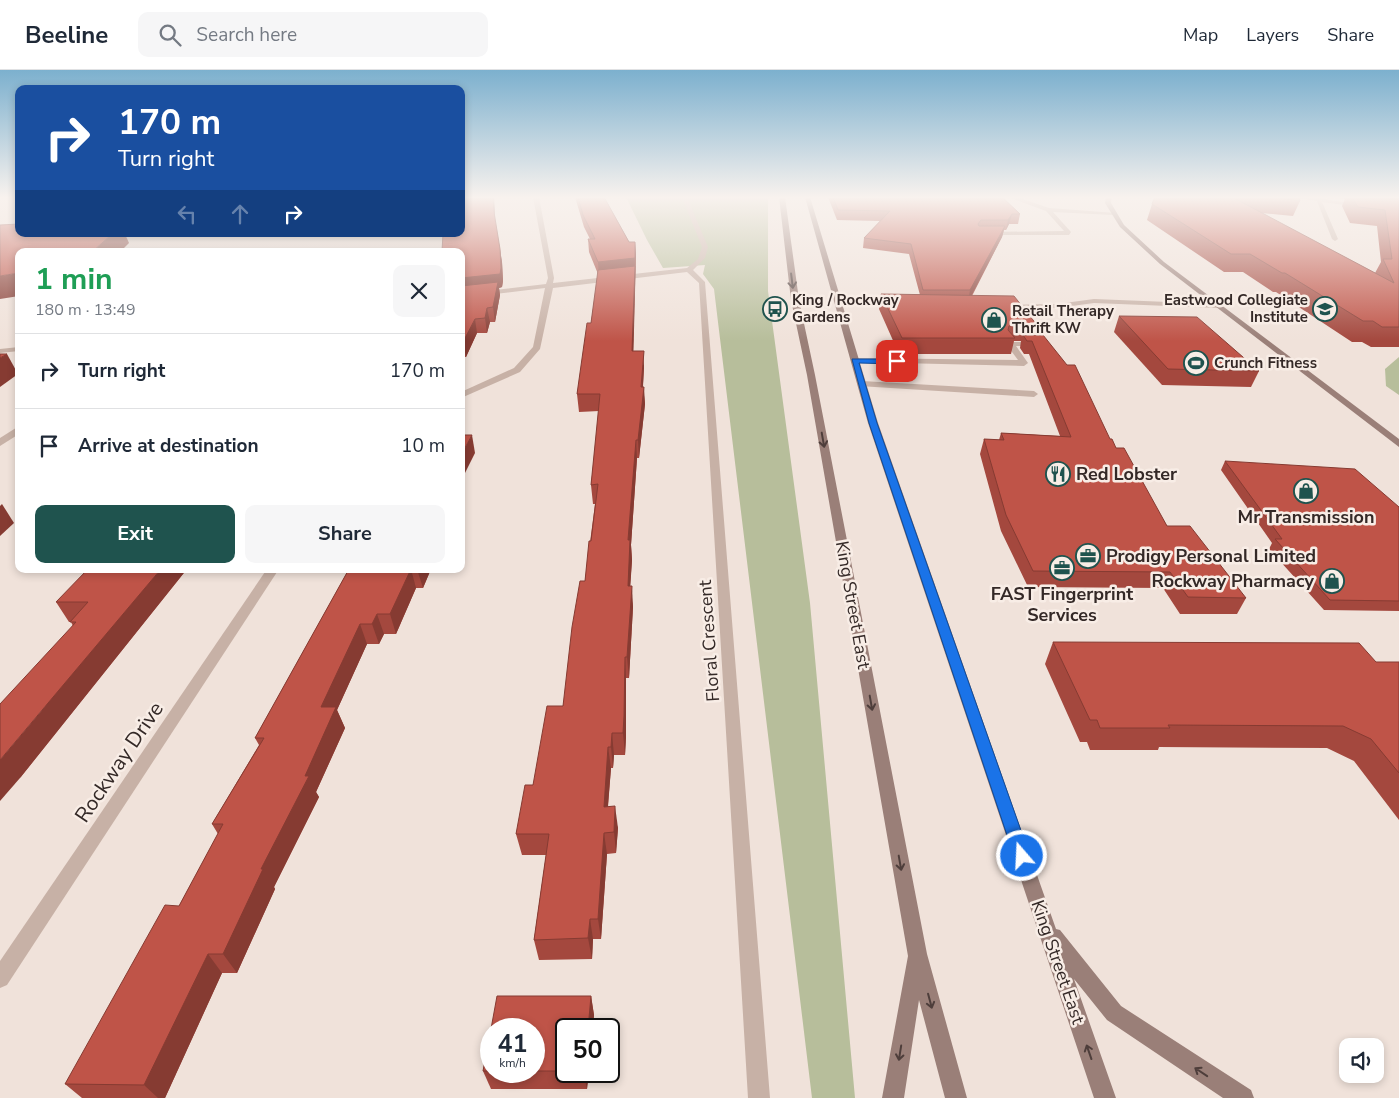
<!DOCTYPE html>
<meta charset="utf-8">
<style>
:root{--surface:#fff;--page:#f6f6f7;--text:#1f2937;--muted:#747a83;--line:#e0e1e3;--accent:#1f534e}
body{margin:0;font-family:"Nunito Sans",sans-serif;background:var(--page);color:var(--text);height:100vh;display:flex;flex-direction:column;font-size:19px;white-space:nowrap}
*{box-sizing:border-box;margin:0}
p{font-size:16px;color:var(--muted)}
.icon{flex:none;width:28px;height:28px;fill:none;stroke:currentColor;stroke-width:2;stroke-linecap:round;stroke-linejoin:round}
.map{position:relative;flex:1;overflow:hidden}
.side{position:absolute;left:15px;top:178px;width:450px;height:325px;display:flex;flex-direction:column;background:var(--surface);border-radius:10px;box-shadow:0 2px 8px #0003}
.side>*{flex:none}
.hud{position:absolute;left:15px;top:15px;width:450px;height:152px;border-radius:10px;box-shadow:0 2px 8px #0003;background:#1a4fa0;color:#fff;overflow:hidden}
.fabs{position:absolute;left:1339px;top:968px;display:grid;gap:10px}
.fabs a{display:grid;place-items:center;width:45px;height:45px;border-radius:10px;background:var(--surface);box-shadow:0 2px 8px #0003;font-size:25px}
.speed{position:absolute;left:480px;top:948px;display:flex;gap:10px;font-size:25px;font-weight:700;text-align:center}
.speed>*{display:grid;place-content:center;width:65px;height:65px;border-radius:50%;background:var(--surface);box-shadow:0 2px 8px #0003;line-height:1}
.speed small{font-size:12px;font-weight:400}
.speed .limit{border:2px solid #111;border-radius:8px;background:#fff;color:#111}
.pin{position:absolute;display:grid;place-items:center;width:42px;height:42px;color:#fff;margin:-21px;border-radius:10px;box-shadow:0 2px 8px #0006}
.me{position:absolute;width:55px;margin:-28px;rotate:341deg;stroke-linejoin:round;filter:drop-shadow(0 0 4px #0008)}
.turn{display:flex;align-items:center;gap:18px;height:105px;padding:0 20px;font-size:22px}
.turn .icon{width:65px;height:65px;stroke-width:2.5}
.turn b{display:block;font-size:35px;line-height:42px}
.lanes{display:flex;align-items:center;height:48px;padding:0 20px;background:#0003;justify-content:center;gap:25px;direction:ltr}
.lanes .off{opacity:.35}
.round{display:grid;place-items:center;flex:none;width:52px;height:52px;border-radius:10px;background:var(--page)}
.overview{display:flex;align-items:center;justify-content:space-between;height:85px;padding:0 20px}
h1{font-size:30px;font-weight:700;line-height:38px;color:#1e9e55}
.cta{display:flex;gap:10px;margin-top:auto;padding:10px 20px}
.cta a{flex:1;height:58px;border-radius:10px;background:var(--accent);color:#fff;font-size:20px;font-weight:700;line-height:58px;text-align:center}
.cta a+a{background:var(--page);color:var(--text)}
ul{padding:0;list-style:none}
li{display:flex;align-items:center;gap:15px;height:75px;padding:0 20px;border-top:1px solid var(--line)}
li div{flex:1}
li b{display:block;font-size:19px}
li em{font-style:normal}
header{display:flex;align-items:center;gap:30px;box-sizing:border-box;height:70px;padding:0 25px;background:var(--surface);border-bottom:1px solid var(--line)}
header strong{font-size:24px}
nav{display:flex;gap:28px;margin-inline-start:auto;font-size:18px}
.search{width:350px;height:45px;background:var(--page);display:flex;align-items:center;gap:12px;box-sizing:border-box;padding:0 18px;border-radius:10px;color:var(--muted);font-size:19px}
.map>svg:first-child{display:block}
</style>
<header>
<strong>Beeline</strong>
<div class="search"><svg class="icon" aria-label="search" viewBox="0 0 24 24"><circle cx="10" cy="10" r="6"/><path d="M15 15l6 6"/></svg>Search here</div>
<nav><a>Map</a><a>Layers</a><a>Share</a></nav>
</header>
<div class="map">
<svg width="1399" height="1028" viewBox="0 0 1399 1028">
<rect width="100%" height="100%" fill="#f0e2da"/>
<g fill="#b7be9b">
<polygon points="626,127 768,127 768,221 810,533 855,1028 812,1028 714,219 703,204 705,195 663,198 647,170"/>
<polygon points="1399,287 1399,325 1386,316 1385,299"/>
</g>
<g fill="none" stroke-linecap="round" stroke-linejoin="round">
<g fill="#c7b1a6" fill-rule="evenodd">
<polygon points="1008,127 1017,127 1049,138 1116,143 1113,145 1053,142 1071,162 1069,165 986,165 988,162 1064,161 1046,141"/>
<polygon points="1094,229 1218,234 1222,236 1218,238 1094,233 1057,238 1006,239 1002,237 1006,235 1057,234"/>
<polygon points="1007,272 1037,272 1041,274 1037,276 1016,276 1028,293 1024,296 855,292 851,290 855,288 1018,290 1006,274"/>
<polygon points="862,311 1034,321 1038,324 1034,327 859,316 858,314"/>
</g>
<g fill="#c7b1a6" fill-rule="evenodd">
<polygon points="533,127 539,127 554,208 553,213 687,198 698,189 702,177 682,127 687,127 708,177 705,188 693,200 705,212 770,1028 748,1028 699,213 687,202 553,218 540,279 520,302 461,328 461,322 514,298 533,277 545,218 461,228 461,224 546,214 548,208"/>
<polygon points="1293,127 1311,127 1362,135 1359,137 1322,132 1338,169 1335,171 1332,169 1317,131"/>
<polygon points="19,277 19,281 0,283 0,279"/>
<polygon points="19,356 19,364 0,376 0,368"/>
<polygon points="267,499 279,499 7,915 0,918 0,891"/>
</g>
<g fill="#9a7f78" fill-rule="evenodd">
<polygon points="779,127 785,127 799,230 815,305 927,884 967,1028 945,1028 919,930 904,1028 882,1028 908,886 807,305 791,230"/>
<polygon points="805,127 810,127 878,353 1056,859 1060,860 1121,936 1251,1020 1254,1028 1223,1028 1107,950 1074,909 1116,1028 1094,1028 868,353"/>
<polygon points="1106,127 1112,127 1111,133 1124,155 1164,192 1399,369 1399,377 1160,194 1120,157 1105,133"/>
</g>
</g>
<g fill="#a4483e">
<polygon points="494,127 495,150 502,192 503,211 502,217 499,218 500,225 495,252 490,252 487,263 477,263 466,287 463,287 461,291 461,181"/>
<polygon points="575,127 604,127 629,172 635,172 636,185 633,281 644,297 643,317 645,334 639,388 637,388 631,475 632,490 630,516 633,537 629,608 626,608 626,667 625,685 614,685 613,698 611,698 608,737 618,758 616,783 607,784 601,869 593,869 592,889 539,890 534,870 546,785 522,785 516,764 533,715 563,636 585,511 595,434 593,434 591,415 599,341 579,342 577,324 591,253 598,204 589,182 588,169 590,169 584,157"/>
<polygon points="828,127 1002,127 1020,144 1018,154 1009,154 1006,160 1004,160 1002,167 972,226 1037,255 1035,265 1116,378 1167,456 1246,528 1237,544 1180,544 1163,518 1028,517 1001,461 980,384 984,369 999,370 1001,363 1060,366 1029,284 1024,284 1020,278 1021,271 1014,271 1011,284 899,284 879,239 881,224 920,225 909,184 863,178 864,168 880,151 837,150"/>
<polygon points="1155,127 1299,127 1300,131 1293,146 1261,143 1375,203 1381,192 1377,156 1350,153 1342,136 1345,129 1338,127 1399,127 1399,277 1371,277 1362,272 1352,272 1276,222 1273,222 1243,202 1224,202 1147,150 1152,134"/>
<polygon points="1119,246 1259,301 1251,317 1162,315 1114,262"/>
<polygon points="1225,391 1399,437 1399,541 1324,540 1269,479 1272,473 1221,400"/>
<polygon points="187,499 20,708 73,556 71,552 69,552 56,532"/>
<polygon points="349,499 431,499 423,518 416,518 396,564 384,564 379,574 367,574 337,640 345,658 316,722 319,727 274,817 275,819 237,903 222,903 165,1028 82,1028 65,1014 179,836 218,764 212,754 259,675 255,668"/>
<polygon points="1053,572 1376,592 1399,592 1399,750 1354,691 1327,678 1159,677 1158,680 1090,680 1087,672 1080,672 1045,594"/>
<polygon points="591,926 594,945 587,1019 491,1019 483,1001"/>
</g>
<g fill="#863b32">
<polygon points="493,127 494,127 495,153 494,142"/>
<polygon points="1012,144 1009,154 1006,160 1008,150"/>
<polygon points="1005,156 1002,167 968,232 970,220"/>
<polygon points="112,164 125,164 129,173 121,181 93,181"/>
<polygon points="635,172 636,185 633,297 599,206 598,192"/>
<polygon points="500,179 502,192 503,211 502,217 499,218 500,225 495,252 493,237 461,222 461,208"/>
<polygon points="19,203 19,226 0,229 0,206"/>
<polygon points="487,238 490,252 487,263 485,248"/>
<polygon points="475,249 477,263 466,287 463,272"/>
<polygon points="461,277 463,287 461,291"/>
<polygon points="644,281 644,297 642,330 644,317 645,334 639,388 638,370"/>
<polygon points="7,284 18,304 0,317 0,288"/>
<polygon points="472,365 475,383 461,411 461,385"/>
<polygon points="636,370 637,388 631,475 632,490 629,537 628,516 628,470"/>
<polygon points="2,434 14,453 0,466 0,436"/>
<polygon points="161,499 187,499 20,708 0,731 0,690"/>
<polygon points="411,499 416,518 396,564 390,544"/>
<polygon points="417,499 431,499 423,518"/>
<polygon points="632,516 633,537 629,608 627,587"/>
<polygon points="377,544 384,564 379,574 372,554"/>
<polygon points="360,554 367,574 337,640 345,658 316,722 319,727 274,817 275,819 237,903 223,884 261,799 305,706 321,637"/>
<polygon points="625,587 626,608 626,667 625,685 623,663"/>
<polygon points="612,663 614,685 613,698 611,677"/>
<polygon points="608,677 611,698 606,758 604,737"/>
<polygon points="615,736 618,758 616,783 614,762"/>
<polygon points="604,763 607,784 601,869 598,849"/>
<polygon points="590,849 593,869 592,889 588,868"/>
<polygon points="208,884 222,903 165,1028 158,1028 144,1015"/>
<polygon points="591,926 594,945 593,959 588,959"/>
<polygon points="583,1001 589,1001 587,1019"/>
</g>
<g fill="#bf5448" stroke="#863b32">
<polygon points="461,127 493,127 494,142 500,179 501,198 500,204 461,208 461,181 442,181 443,164 461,164"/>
<polygon points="578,127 604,127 629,172 635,172 635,188 598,192 588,169 595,169 583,145"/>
<polygon points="833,127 1002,127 1020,144 1012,144 1008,150 981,150 978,154 979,156 1005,156 970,220 923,220 911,174 864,168 890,141 838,140"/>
<polygon points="1155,127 1232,127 1394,213 1383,189 1392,189 1385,140 1358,137 1352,127 1399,127 1399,257 1382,257 1373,251 1363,251 1285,203 1282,203 1250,184 1231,184 1152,134"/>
<polygon points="1271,127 1299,127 1300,131"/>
<polygon points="19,154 19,164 112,164 93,181 19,181 19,203 0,206 0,155"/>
<polygon points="635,196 632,281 644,281 641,317 644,317 638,370 636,370 628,470 630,470 628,516 632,516 627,587 625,587 624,646 623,663 612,663 611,677 608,677 604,737 615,736 614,762 604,763 598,849 590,849 588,868 534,870 549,764 516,764 525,715 533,715 547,636 563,636 572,557 580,511 585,511 589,471 591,471 598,414 591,415 600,324 577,324 587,253 591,253 598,200"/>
<polygon points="498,212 493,237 487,238 485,248 475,249 463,272 461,272 461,216"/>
<polygon points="881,224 1014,226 1037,255 1009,256 1008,260 1015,268 902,268"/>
<polygon points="1119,246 1197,247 1259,301 1168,299"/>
<polygon points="1023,265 1043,265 1067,295 1075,295 1110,369 1112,369 1116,378 1124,378 1167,456 1190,456 1246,528 1188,527 1170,502 1033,501 1006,445 984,369 1004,370 1001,363 1071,367 1032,271 1027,271"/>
<polygon points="0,284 7,284 0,288"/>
<polygon points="461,365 472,365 461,385"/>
<polygon points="1225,391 1355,399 1399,437 1399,531 1330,530 1275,469 1282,469"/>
<polygon points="88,499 161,499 0,690 0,634 76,552 70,552 88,532 56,532"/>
<polygon points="349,499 411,499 390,544 377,544 372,554 360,554 321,637 336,637 305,706 309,706 261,799 263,799 223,884 208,884 144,1015 65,1014 165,835 179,836 223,754 212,754 264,668 255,668"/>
<polygon points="1053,572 1359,573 1376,592 1399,592 1399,703 1371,669 1343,656 1168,655 1170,658 1100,658 1097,650 1090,650"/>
<polygon points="497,926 591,926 588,959 566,959 566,1001 534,1001 534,959 491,959"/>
<polygon points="491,959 491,1001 483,1001"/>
</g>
<defs><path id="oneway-shaft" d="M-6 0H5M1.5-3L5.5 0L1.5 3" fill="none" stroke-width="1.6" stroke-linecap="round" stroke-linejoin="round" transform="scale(1.25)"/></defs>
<g stroke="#4e3e3b">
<use href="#oneway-shaft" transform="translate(792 211) rotate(83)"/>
<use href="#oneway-shaft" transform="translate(823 370) rotate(80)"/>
<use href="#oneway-shaft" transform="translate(871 633) rotate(80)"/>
<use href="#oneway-shaft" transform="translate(900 793) rotate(80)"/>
<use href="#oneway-shaft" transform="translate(930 931) rotate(75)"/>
<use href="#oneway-shaft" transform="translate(1089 982) rotate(-109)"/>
<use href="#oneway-shaft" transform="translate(900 983) rotate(99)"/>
<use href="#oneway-shaft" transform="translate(1201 1002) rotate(-146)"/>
</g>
<linearGradient id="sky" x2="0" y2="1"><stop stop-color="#7cb0ce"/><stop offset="0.47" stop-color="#f8f2ee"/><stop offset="1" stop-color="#f8f2ee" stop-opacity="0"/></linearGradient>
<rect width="1399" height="271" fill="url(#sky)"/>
<polygon fill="#1a73e8" stroke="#114b97" points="852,289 897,289 901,291 897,294 859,293 877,353 1030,786 1027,791 1022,793 1016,791 1014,786 869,353"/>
<defs>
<symbol id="bus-ring" viewBox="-11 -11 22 22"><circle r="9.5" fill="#f8ede6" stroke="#1f534e" stroke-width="1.5"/><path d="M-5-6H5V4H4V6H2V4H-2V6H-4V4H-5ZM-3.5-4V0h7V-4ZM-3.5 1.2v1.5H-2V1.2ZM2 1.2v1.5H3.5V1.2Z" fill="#1f534e"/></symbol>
<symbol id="school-ring" viewBox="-11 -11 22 22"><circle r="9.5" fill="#f8ede6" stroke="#1f534e" stroke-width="1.5"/><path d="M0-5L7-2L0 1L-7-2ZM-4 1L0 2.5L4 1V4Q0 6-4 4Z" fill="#1f534e"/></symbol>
<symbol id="shop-ring" viewBox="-11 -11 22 22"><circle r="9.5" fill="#f8ede6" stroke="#1f534e" stroke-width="1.5"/><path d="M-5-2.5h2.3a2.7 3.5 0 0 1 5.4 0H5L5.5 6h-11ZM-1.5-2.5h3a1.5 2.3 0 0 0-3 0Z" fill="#1f534e"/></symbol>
<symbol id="stadium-ring" viewBox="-11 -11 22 22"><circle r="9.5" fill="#f8ede6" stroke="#1f534e" stroke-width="1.5"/><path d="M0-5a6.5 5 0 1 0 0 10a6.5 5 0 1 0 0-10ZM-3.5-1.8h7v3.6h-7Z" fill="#1f534e"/></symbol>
<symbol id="restaurant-ring" viewBox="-11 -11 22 22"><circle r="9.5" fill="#f8ede6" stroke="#1f534e" stroke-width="1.5"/><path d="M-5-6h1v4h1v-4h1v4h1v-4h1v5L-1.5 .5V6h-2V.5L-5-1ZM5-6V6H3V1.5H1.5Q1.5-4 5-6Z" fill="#1f534e"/></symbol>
<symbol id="office-ring" viewBox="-11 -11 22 22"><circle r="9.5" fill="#f8ede6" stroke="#1f534e" stroke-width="1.5"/><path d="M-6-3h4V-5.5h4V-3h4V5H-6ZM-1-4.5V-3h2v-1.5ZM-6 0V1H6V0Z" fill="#1f534e"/></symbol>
</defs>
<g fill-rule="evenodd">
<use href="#bus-ring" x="761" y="225" width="28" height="28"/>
<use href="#school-ring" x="1311" y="225" width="28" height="28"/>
<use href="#shop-ring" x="980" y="236" width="28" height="28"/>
<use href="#stadium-ring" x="1182" y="279" width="28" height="28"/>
<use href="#restaurant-ring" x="1044" y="390" width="28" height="28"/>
<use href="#shop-ring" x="1292" y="407" width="28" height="28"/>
<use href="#office-ring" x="1074" y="472" width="28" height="28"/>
<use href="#office-ring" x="1048" y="484" width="28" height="28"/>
<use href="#shop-ring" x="1318" y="497" width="28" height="28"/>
</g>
<g text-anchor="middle" stroke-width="5" stroke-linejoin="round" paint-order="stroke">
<g font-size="15" font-weight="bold" fill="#342927" stroke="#f8ede6" text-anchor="start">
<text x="792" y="235">King / Rockway<tspan x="792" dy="17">Gardens</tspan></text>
<text x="1308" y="235" text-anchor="end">Eastwood Collegiate<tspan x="1308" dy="17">Institute</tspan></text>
<text x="1012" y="246">Retail Therapy<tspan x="1012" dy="17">Thrift KW</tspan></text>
<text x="1214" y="298">Crunch Fitness</text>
</g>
<g font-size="18" font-weight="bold" fill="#342927" stroke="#f8ede6" text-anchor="start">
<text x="1076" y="410">Red Lobster</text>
<text x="1306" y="453" text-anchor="middle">Mr Transmission</text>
<text x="1106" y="492">Prodigy Personal Limited</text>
<text x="1314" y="517" text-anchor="end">Rockway Pharmacy</text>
<text x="1062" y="530" text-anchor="middle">FAST Fingerprint<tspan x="1062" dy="21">Services</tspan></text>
</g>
<g font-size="18" fill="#342927" stroke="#f8ede6">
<text transform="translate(853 535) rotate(80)" y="6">King Street East</text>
<text transform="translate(709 571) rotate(-94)" y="6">Floral Crescent</text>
<text transform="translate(1058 892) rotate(71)" y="6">King Street East</text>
</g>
<g font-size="21" fill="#342927" stroke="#f8ede6">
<text transform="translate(119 692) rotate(-56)" y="7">Rockway Drive</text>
</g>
</g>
</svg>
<div class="fabs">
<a><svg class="icon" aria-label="sound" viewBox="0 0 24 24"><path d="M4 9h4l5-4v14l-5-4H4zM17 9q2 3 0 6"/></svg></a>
</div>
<div class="speed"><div>41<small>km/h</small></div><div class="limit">50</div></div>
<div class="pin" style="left:897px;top:291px;background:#d93025"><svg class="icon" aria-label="arrive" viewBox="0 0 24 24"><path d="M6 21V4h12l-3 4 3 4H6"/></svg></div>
<svg class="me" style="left:1022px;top:786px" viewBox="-20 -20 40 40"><circle r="17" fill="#1a73e8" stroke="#fff" stroke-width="3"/><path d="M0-11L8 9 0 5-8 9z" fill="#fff"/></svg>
<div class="hud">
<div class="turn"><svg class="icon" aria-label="right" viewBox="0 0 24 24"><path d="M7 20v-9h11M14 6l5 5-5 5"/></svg><div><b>170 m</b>Turn right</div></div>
<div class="lanes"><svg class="icon off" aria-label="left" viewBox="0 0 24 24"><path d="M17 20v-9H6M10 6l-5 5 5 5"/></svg><svg class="icon off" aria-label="ahead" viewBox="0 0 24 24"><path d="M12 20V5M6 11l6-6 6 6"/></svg><svg class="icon" aria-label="right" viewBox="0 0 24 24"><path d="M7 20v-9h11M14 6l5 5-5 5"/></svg></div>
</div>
<section class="side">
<div class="overview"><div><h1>1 min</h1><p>180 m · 13:49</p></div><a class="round"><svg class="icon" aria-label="close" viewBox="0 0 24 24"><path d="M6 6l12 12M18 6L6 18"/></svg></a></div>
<ul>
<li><svg class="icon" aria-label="right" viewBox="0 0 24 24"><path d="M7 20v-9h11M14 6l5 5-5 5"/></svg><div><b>Turn right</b></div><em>170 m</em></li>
<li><svg class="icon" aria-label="arrive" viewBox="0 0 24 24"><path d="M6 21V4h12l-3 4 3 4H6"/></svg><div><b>Arrive at destination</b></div><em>10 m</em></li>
</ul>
<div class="cta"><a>Exit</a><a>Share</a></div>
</section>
</div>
